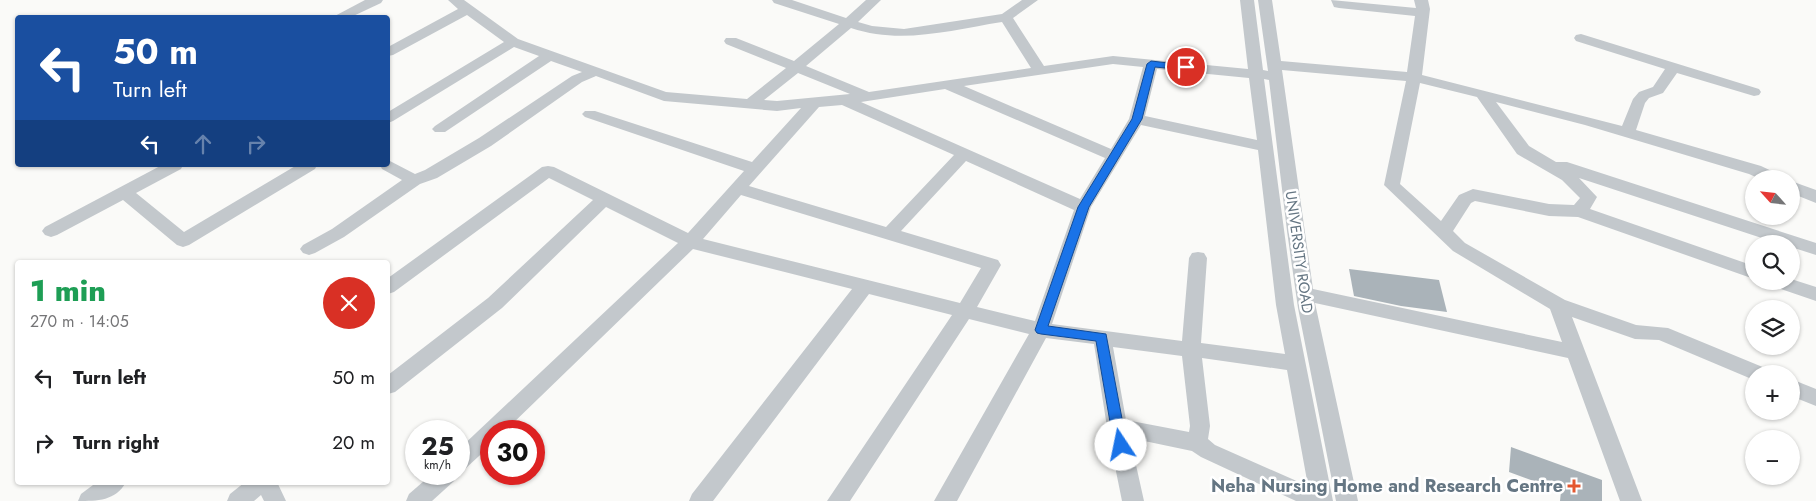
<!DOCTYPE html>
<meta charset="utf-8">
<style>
:root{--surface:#fff;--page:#f6f6f6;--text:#202124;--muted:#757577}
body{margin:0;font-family:Jost,sans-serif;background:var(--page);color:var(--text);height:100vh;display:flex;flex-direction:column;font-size:19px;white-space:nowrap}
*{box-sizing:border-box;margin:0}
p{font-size:16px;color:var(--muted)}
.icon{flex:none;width:28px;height:28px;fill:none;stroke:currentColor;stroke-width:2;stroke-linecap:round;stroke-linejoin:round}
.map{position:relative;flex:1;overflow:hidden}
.details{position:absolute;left:15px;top:260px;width:375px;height:225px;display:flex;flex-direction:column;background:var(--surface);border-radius:5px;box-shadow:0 1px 4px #0004}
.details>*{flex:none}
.hud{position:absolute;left:15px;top:15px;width:375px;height:152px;border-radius:5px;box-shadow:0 1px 4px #0004;background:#1a4fa0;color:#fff;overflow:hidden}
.needle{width:32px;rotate:297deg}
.buttons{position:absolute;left:1745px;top:170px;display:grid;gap:10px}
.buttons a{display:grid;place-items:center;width:55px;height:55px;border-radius:50%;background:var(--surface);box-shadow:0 1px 4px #0004;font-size:25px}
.speed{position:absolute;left:405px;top:420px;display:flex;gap:10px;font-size:25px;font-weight:700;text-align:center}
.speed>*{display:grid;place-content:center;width:65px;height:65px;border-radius:50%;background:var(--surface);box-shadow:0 1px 4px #0004;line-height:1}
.speed small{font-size:12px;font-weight:400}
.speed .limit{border:8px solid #d22;background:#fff;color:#111}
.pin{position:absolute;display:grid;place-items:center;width:42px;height:42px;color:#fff;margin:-21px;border:2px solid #fff;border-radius:50%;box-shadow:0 1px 5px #0007}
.me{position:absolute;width:55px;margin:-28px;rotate:349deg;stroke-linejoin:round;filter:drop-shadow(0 0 4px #0008)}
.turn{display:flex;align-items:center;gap:18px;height:105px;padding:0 15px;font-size:22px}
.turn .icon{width:65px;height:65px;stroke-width:2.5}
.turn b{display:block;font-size:35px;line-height:42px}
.lanes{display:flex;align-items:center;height:48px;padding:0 15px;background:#0003;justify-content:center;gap:25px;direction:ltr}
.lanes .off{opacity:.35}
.round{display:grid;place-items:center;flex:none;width:52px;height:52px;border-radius:26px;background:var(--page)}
.overview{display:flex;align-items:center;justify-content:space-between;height:85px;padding:0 15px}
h1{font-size:30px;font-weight:800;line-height:38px;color:#1e9e55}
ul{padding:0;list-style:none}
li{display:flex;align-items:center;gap:15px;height:65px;padding:0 15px}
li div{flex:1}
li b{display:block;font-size:19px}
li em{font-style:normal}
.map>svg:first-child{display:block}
</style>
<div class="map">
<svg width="1816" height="501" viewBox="0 0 1816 501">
<rect width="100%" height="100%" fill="#fafaf8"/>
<g fill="#aab3b9">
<polygon points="1349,269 1439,280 1447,312 1401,306 1354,296"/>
<polygon points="1511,447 1602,480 1602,501 1560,501 1561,491 1509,472"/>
</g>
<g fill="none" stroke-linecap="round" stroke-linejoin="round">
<g fill="#c3c8cc" fill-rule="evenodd">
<polygon points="365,0 383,0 381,3 349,18 331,18"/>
<path d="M 448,0 L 464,0 L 518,39 L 666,92 L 747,99 L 786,68 L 726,44 L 724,41 L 726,38 L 736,38 L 794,61 L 839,24 L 774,3 L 772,0 L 792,0 L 846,18 L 866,0 L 881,0 L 858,22 L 872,26 L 904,29 L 1002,14 L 1022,0 L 1038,0 L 1013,18 L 1044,66 L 1113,56 L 1248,69 L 1240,0 L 1254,0 L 1263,70 L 1268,71 L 1258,0 L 1272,0 L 1281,61 L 1407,72 L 1415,16 L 1339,8 L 1334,7 L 1331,0 L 1416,8 L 1414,0 L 1428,0 L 1430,9 L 1422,75 L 1622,126 L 1633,99 L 1639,92 L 1653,87 L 1665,69 L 1576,41 L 1574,38 L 1576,35 L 1581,34 L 1759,89 L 1761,92 L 1759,95 L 1754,96 L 1677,73 L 1663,93 L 1649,98 L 1645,103 L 1636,130 L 1761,166 L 1780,175 L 1782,179 L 1760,179 L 1749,174 L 1585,125 L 1496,102 L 1529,146 L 1556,162 L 1567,162 L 1816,243 L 1816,255 L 1791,247 L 1791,244 L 1780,244 L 1579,178 L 1597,197 L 1590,209 L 1754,266 L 1754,279 L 1578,217 L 1549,216 L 1475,201 L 1471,203 L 1453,231 L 1465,243 L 1565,300 L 1636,325 L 1668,328 L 1765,368 L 1768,374 L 1754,374 L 1754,380 L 1659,340 L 1635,339 L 1572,317 L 1642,501 L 1620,501 L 1568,358 L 1315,303 L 1358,501 L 1336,501 L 1298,308 L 1287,231 L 1269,80 L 1264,79 L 1294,305 L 1333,501 L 1296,501 L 1201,457 L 1192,451 L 1130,438 L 1144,501 L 1122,501 L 1107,427 L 1094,344 L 1046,338 L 957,501 L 934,501 L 1029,334 L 969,319 L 850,501 L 827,501 L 952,315 L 869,294 L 713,501 L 689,501 L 692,494 L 852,289 L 693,249 L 505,431 L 491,431 L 491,445 L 466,468 L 459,471 L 459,449 L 678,243 L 606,207 L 502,308 L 395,392 L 388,394 L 388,375 L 488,298 L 593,200 L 549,178 L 394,292 L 388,294 L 388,278 L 542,167 L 548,166 L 554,167 L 688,233 L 744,171 L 585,117 L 582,114 L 585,111 L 595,111 L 752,162 L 801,108 L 777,111 L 664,101 L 596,76 L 582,82 L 491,146 L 437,178 L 420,184 L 344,237 L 315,253 L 309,255 L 303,253 L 300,249 L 303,245 L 332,229 L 402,180 L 382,169 L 380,165 L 388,165 L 388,160 L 415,174 L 425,170 L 479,138 L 572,76 L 582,72 L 551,61 L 445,132 L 435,132 L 432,129 L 435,126 L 539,56 L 514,47 L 393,121 L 388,123 L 388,112 L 504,42 L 467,15 L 393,55 L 388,56 L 388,47 L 458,9 ZM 1002,22 L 1031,68 L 869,92 L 806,66 L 851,28 C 901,45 951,30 1002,22 ZM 1113,64 L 1143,67 L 1129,119 L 1111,149 L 964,86 ZM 1157,69 L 1249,78 L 1257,140 L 1145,116 ZM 1282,70 L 1406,81 L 1384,185 L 1453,251 L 1550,309 L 1562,342 L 1313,289 ZM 798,73 L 850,94 L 777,101 L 764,100 ZM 1420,83 L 1477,97 L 1517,154 L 1562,180 L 1580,198 L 1574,205 L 1549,204 L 1473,189 L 1459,195 L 1441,221 L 1400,184 ZM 945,89 L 1105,158 L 1080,199 L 861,102 ZM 842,105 L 954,155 L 886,227 L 749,186 L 819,107 ZM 1141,125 L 1258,150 L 1276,305 L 1285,354 L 1201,343 L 1207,258 L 1204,253 L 1198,252 L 1192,253 L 1189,258 L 1182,341 L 1052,324 L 1091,207 ZM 966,161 L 1074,210 L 1035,321 L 977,307 L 1001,265 L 998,260 L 901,231 ZM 741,195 L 981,268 L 960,303 L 703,239 ZM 1113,347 L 1182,356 L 1190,426 L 1189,432 L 1126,420 ZM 1202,358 L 1287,370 L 1308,486 L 1215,445 L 1208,439 L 1210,426 Z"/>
<polygon points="162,165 183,165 181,169 136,193 184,232 297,165 317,165 315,169 189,245 183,247 177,245 123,200 57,235 51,237 45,235 42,231 45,227"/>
<polygon points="1791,181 1816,190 1816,203 1791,193"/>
<polygon points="1791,279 1816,287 1816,301 1772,286 1769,281 1791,281"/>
<polygon points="1791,379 1816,389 1816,406 1791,396"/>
<polygon points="432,474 457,474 454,481 432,501 406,501 409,494"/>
<path d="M 97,482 L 126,482 C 116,501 97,501 78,501 L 81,494 Z"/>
<polygon points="245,482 277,482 286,501 264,501 261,495 254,501 227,501 230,494"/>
</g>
</g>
<polygon fill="#1a73e8" stroke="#114b97" points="1151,61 1186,65 1191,67 1186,70 1155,67 1142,119 1089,207 1048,326 1106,334 1127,445 1125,449 1121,451 1116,449 1114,445 1096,341 1041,334 1037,333 1035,330 1078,207 1132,119 1147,64"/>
<path fill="#e4572e" stroke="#fff" stroke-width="2" d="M1571.5 478.5h5v5h5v5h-5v5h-5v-5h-5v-5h5z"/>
<g text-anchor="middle" stroke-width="5" stroke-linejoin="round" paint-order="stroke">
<g font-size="15" fill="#657683" stroke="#fff">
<text transform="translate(1299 252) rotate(82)" y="5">UNIVERSITY ROAD</text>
</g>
<g font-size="18" font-weight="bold" fill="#657683" stroke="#fff" text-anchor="end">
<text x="1563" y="492">Neha Nursing Home and Research Centre</text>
</g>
</g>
</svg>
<div class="buttons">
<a><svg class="needle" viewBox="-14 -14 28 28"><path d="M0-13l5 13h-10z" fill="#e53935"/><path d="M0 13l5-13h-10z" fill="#757577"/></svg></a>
<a><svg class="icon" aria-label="search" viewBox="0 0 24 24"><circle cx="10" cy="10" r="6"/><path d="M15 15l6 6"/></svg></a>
<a><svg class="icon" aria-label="layers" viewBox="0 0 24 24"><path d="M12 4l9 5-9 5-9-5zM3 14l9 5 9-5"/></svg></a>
<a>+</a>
<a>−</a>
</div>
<div class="speed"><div>25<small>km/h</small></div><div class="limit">30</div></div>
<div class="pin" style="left:1186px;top:67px;background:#d93025"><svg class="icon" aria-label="arrive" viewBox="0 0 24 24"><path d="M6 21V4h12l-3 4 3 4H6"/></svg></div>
<svg class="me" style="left:1121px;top:445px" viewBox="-20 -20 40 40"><circle r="19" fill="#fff"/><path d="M0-13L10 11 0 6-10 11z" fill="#1a73e8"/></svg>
<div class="hud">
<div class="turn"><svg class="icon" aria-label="left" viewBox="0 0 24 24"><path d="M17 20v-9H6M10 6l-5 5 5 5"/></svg><div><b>50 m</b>Turn left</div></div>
<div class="lanes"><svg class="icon" aria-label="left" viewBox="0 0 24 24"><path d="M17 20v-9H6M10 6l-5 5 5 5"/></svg><svg class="icon off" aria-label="ahead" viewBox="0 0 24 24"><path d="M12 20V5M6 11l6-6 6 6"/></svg><svg class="icon off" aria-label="right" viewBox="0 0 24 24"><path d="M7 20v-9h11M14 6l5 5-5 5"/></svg></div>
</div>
<section class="details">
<div class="overview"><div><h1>1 min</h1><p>270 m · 14:05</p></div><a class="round" style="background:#d93025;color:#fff"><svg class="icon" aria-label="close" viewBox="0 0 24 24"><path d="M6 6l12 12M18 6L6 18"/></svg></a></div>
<ul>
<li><svg class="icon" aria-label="left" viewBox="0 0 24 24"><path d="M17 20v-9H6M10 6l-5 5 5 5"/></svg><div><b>Turn left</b></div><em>50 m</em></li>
<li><svg class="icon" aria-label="right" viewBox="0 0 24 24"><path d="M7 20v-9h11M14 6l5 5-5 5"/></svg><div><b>Turn right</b></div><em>20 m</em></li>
</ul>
</section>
</div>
